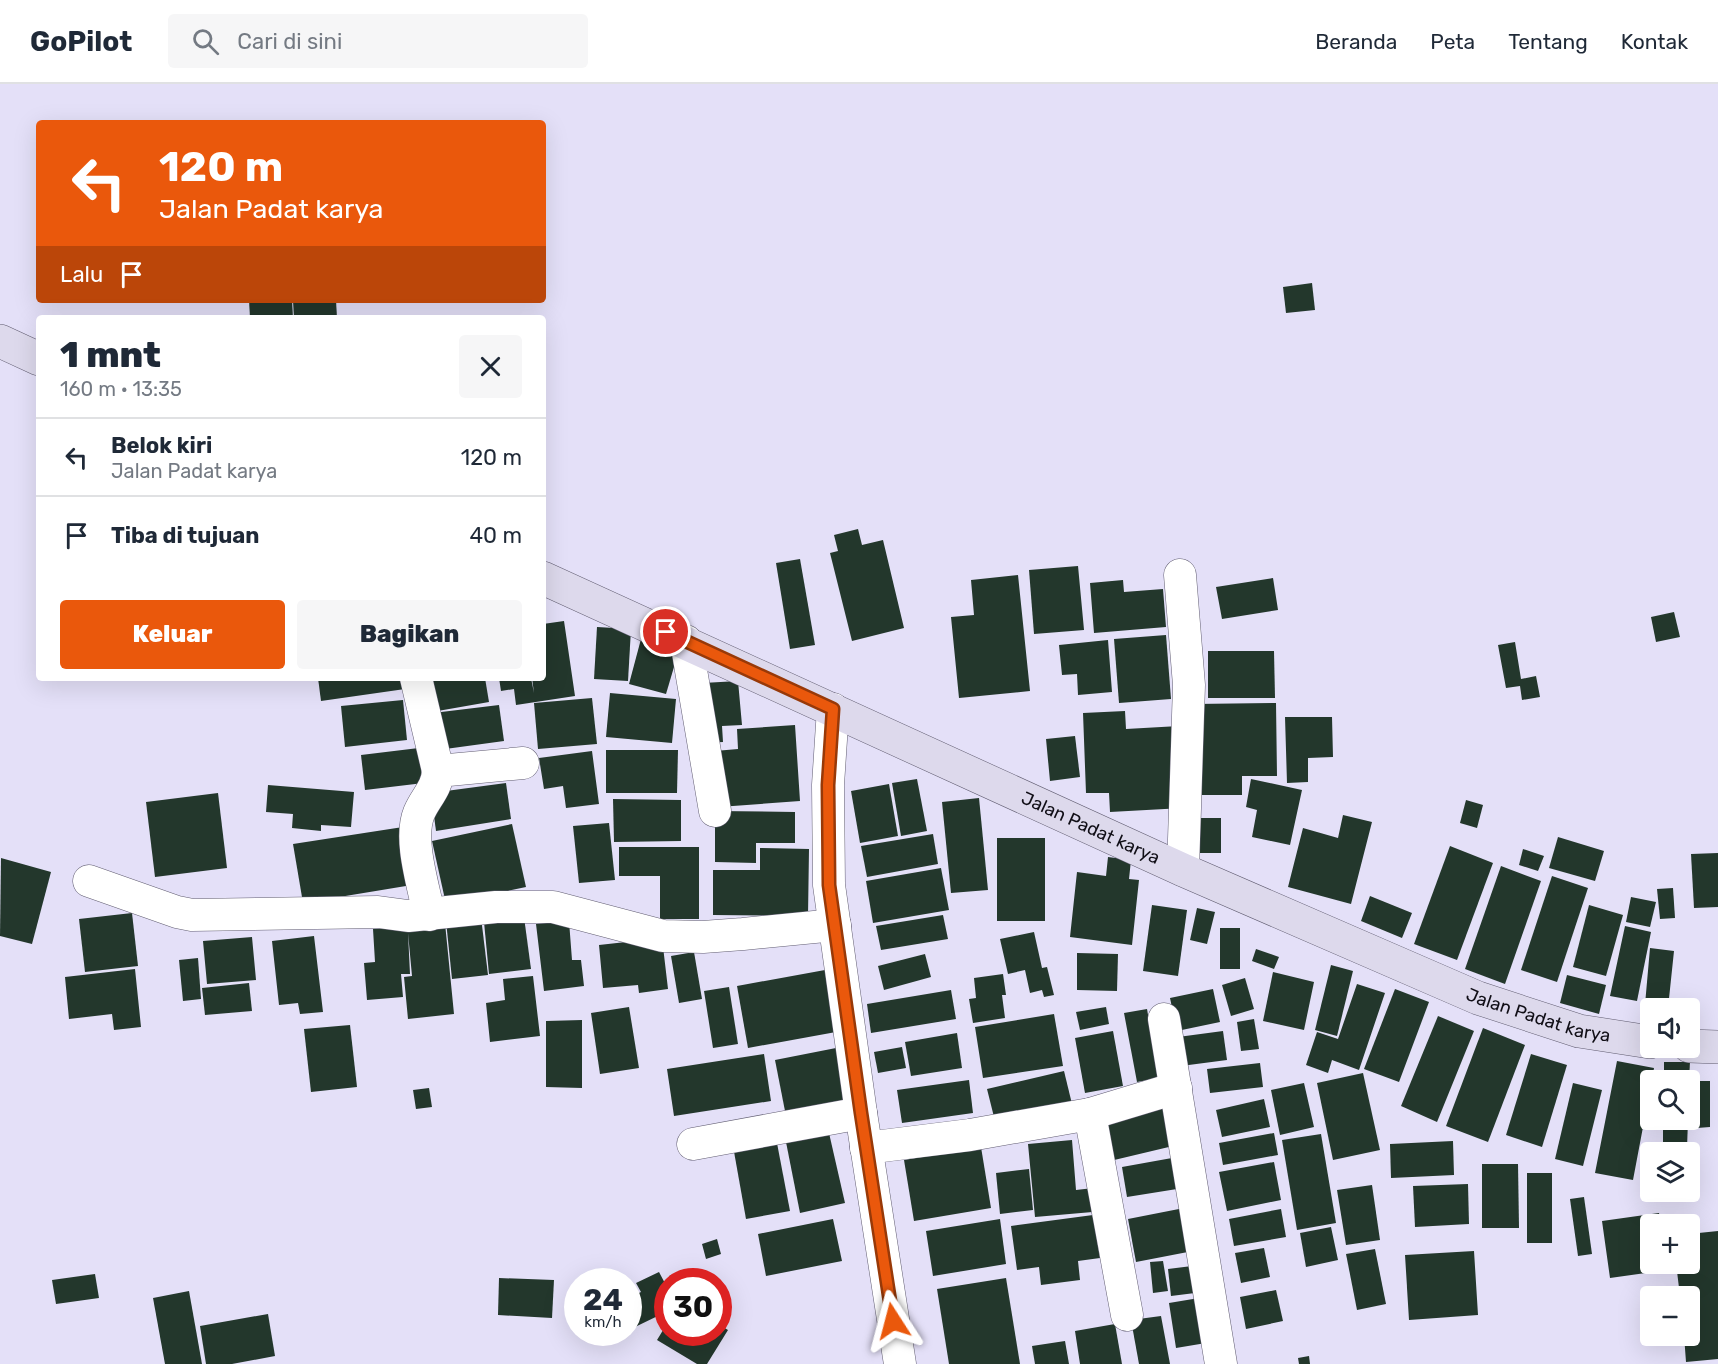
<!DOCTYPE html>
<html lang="id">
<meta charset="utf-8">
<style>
:root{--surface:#fff;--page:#f6f6f7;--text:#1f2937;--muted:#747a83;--line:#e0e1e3;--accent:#ea580c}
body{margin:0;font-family:Rubik,sans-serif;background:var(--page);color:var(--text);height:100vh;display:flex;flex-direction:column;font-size:22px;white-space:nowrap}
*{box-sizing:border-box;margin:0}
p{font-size:20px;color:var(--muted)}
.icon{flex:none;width:33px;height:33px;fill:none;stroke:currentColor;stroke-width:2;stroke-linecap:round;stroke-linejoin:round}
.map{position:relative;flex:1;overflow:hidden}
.details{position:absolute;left:36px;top:231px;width:510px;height:366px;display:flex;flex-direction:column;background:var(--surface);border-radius:6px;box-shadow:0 6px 24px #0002}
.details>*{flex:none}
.top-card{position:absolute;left:36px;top:36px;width:510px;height:183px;border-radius:6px;box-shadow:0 6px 24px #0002;background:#ea580c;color:#fff;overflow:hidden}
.controls{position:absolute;left:1640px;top:914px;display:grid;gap:12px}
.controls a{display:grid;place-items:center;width:60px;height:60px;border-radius:6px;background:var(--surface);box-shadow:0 6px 24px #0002;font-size:30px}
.speed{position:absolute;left:564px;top:1184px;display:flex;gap:12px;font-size:30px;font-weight:700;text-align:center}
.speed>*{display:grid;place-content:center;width:78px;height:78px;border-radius:50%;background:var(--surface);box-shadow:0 6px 24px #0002;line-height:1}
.speed small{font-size:15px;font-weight:400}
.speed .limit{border:9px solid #d22;background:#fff;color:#111}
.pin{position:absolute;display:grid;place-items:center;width:51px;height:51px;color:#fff;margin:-26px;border:3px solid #fff;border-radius:50%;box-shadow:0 2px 6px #0007}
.me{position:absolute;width:66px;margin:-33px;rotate:351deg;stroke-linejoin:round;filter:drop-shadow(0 0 4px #0008)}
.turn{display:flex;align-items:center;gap:21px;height:126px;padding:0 24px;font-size:27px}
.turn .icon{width:78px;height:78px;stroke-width:2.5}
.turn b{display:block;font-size:42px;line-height:51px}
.then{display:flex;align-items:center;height:57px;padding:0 24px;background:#0003;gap:12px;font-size:22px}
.round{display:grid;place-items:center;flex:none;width:63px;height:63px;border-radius:6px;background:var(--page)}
.head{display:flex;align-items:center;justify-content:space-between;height:102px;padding:0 24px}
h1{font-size:36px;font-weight:800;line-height:45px}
.action{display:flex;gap:12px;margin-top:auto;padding:12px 24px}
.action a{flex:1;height:69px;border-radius:6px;background:var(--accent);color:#fff;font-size:24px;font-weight:800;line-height:69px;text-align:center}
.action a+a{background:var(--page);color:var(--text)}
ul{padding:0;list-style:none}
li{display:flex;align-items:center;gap:18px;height:78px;padding:0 24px;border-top:2px solid var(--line)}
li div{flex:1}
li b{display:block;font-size:22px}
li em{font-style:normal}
header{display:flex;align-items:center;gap:36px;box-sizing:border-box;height:84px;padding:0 30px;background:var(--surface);border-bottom:2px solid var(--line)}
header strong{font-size:28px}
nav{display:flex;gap:33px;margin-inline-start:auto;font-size:21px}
.search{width:420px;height:54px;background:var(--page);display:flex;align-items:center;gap:15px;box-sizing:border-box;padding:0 21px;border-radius:6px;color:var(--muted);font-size:22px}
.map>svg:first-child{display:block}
</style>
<header>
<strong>GoPilot</strong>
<div class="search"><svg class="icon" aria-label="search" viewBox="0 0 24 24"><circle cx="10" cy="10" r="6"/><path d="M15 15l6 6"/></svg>Cari di sini</div>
<nav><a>Beranda</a><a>Peta</a><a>Tentang</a><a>Kontak</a></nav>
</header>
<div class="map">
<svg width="1718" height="1280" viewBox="0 0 1718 1280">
<rect width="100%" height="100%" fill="#e4e0f8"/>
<g fill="#23372c">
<polygon points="1312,199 1315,226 1286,229 1283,203"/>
<polygon points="249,216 292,216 293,234 250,234"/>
<polygon points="336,216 337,234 294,234 293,217"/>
<polygon points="858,445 862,461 883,456 904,544 852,557 830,469 838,467 834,451"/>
<polygon points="800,475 815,561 790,565 776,479"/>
<polygon points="1078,482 1084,546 1034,550 1029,486"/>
<polygon points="1018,491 1030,607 959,614 951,533 974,531 971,496"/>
<polygon points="1273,494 1278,526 1222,535 1216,503"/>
<polygon points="1123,496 1124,508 1163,505 1166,543 1094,549 1090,499"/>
<polygon points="1674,528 1680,553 1656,558 1651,533"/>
<polygon points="564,537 575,612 516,621 514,605 501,607 499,594 531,594 534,609 532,594 543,594 543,540"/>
<polygon points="597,543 631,545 628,597 594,595"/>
<polygon points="1166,551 1171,615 1119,619 1114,555"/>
<polygon points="641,555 679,566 666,610 629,600"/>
<polygon points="1108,556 1112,608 1078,611 1077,590 1062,591 1059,561"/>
<polygon points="1515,558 1521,595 1536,592 1540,613 1522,616 1520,602 1506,604 1498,561"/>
<polygon points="1208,567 1274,567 1275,614 1208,614"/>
<polygon points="318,594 403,594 405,605 321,617"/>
<polygon points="426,594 485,594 489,618 432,628"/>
<polygon points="738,597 742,641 722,642 723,658 707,659 703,599"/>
<polygon points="610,609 676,615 672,659 606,653"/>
<polygon points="592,614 597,660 538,665 534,619"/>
<polygon points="403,616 407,656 345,663 341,622"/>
<polygon points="1276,619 1277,692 1242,692 1242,711 1196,711 1194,620"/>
<polygon points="499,621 504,657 438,666 433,629"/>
<polygon points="1125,627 1126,645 1179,642 1183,724 1110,728 1109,709 1086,709 1083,629"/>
<polygon points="1285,633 1332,633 1333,673 1308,674 1308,698 1287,699"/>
<polygon points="795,641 800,717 719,723 715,667 738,665 737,645"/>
<polygon points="1075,652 1080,693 1050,697 1046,655"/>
<polygon points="427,663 432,698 365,706 361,671"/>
<polygon points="606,666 678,666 677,709 606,709"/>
<polygon points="592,667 599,720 566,724 563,702 544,705 539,674"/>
<polygon points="917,695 927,747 901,752 892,699"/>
<polygon points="1251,695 1302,706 1290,761 1252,753 1257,726 1246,723"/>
<polygon points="506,699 511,735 436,747 431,709"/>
<polygon points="889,700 898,752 860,759 851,707"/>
<polygon points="268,701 354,708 351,743 321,741 321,747 292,744 293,730 266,728"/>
<polygon points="218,709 227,784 155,793 146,718"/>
<polygon points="979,714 988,806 951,809 942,718"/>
<polygon points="613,715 681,716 681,757 614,758"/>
<polygon points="1466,716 1483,721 1477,744 1460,739"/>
<polygon points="715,727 795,728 795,759 756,759 756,779 715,778"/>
<polygon points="1343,731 1372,738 1351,820 1288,803 1303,744 1338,754"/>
<rect x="1193" y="734" width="28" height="35"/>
<polygon points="609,739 615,796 579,799 573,742"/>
<polygon points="512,740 526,803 446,820 432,757"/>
<polygon points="403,743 412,801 303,819 293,760"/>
<polygon points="933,750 938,780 867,793 861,762"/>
<polygon points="1558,753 1604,767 1595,797 1549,784"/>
<rect x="997" y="754" width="48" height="83"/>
<polygon points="1450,762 1493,779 1457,876 1414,860"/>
<polygon points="619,763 699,763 699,835 660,835 660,792 619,792"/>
<polygon points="760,764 809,765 808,832 713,831 713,786 760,786"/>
<polygon points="1523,765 1544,772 1538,787 1519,781"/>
<polygon points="1718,769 1718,823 1694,824 1691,770"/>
<polygon points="1108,773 1131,776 1129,795 1139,796 1132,861 1070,853 1077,788 1106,792"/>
<polygon points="1,774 51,788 32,860 0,852"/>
<polygon points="1501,782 1541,797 1505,900 1465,885"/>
<polygon points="941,784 949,826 873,839 866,797"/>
<polygon points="1552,792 1588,804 1557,898 1521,886"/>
<polygon points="1673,804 1675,834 1660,835 1657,805"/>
<polygon points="1370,812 1412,829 1402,854 1361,837"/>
<polygon points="1631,813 1656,818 1650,843 1626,838"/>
<polygon points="1152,821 1187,826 1178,892 1143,887"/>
<polygon points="1589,821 1623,831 1606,892 1573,883"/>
<polygon points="1197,824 1215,828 1207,860 1190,856"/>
<polygon points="132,829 138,882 85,888 79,835"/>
<polygon points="943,831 948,855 881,866 876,842"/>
<polygon points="481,833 488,891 452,895 446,837"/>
<polygon points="524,833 531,885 489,890 484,838"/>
<polygon points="569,837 572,876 581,876 584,902 544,907 536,840"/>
<polygon points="445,839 454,930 408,935 404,893 412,892 408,849 410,890 401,890 403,913 367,916 364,879 375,878 373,845"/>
<polygon points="1625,842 1651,848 1637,917 1610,912"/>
<rect x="1220" y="844" width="20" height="41"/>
<polygon points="1034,848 1042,884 1047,883 1054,911 1044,913 1042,906 1030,909 1025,886 1008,890 1000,855"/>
<polygon points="314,852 323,928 300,930 298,919 279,921 272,857"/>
<polygon points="252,853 256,896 207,900 203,857"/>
<polygon points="662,854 668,905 639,909 638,901 603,904 599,861"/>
<polygon points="1650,864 1674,867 1668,924 1650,924 1650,932 1644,932"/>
<polygon points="1256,865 1279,873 1274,885 1252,877"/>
<polygon points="694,868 702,915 679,919 671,872"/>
<polygon points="1077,869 1118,870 1117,907 1077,906"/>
<polygon points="925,870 931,893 884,906 878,882"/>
<polygon points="198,874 201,915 183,917 179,876"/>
<polygon points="1331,881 1353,887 1337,952 1315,946"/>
<polygon points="135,885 141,943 114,946 112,930 69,935 65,893"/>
<polygon points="825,886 836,948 748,964 737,902"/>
<polygon points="1273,888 1314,898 1304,946 1263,937"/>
<polygon points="1003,890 1006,911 1002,911 1005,934 973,939 969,915 976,914 974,894"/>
<polygon points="1567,891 1606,901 1599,930 1560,919"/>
<polygon points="533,892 540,952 490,958 486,919 505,916 503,895"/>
<polygon points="1245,894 1254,925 1231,932 1222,901"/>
<polygon points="249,899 252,927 205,931 202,904"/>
<polygon points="1357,900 1385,909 1359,986 1332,976 1328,989 1306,981 1317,948 1338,955"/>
<polygon points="729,903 738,960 713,964 704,907"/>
<polygon points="1213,905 1220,938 1177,947 1170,914"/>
<polygon points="1395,905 1429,918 1399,998 1364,985"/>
<polygon points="951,906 956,935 871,949 867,920"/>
<polygon points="629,923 639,984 600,990 591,929"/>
<polygon points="1106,923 1109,940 1080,946 1076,928"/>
<polygon points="1147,925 1159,994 1137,998 1124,929"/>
<polygon points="1054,930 1063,982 983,994 975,943"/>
<polygon points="1438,932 1474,947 1437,1038 1401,1022"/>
<polygon points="1254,935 1259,965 1241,967 1237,938"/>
<polygon points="582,936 582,1004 546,1003 546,937"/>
<polygon points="350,941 357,1003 311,1008 304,945"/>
<polygon points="1483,944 1525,961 1488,1058 1446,1042"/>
<polygon points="1113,947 1123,1002 1085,1009 1075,954"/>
<polygon points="1223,947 1227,976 1181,982 1178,953"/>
<polygon points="957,949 962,984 911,992 905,958"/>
<polygon points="902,963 906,984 878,989 874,968"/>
<polygon points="836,964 846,1016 785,1027 775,976"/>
<polygon points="764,970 771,1017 674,1032 667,985"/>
<polygon points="1531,970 1567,981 1542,1063 1506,1051"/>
<polygon points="1617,977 1654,984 1652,996 1650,996 1650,1006 1633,1096 1595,1089"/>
<polygon points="1664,978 1690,978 1689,996 1664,996"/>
<polygon points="1260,979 1263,1003 1210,1009 1207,985"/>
<polygon points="1064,987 1072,1020 995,1037 987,1005"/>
<polygon points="1363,989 1380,1066 1333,1076 1317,999"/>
<polygon points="969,996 973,1029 902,1039 897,1006"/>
<polygon points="1697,997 1710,997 1710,1043 1697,1044"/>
<polygon points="1304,999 1314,1043 1280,1051 1271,1006"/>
<polygon points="1573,999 1602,1006 1583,1082 1555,1075"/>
<polygon points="429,1004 432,1023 416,1025 413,1006"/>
<polygon points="1264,1015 1270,1043 1222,1053 1216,1026"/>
<polygon points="1163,1020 1173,1062 1110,1077 1100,1036"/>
<polygon points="1663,1035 1688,1035 1687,1065 1663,1064"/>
<polygon points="829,1049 845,1119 800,1129 786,1058"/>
<polygon points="1274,1049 1278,1071 1223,1081 1219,1059"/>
<polygon points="1321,1050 1336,1139 1297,1146 1282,1056"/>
<polygon points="776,1054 790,1127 746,1135 733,1062"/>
<polygon points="1072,1056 1076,1106 1102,1103 1104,1127 1035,1133 1028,1060"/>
<polygon points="1453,1057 1454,1091 1391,1094 1390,1060"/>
<polygon points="981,1063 991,1124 914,1137 904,1076"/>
<polygon points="1172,1074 1177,1105 1127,1113 1122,1083"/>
<polygon points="1274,1078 1281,1116 1227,1127 1219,1088"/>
<polygon points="1482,1080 1518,1080 1519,1144 1482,1144"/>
<polygon points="1029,1085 1033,1126 1000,1130 996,1089"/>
<rect x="1527" y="1089" width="25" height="70"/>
<polygon points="1468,1100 1469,1140 1415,1143 1413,1102"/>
<polygon points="1372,1101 1380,1156 1346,1161 1337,1106"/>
<polygon points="1584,1113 1592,1170 1578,1172 1570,1115"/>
<polygon points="1184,1124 1193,1167 1136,1178 1128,1135"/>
<polygon points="1281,1125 1286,1153 1234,1162 1229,1135"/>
<polygon points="1659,1129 1661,1140 1650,1140 1650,1179 1666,1179 1667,1186 1610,1194 1602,1137"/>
<polygon points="1093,1131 1100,1174 1078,1177 1080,1196 1041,1201 1039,1183 1017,1186 1011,1142"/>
<polygon points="833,1135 842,1177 766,1192 758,1150"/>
<polygon points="1000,1135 1006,1180 933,1192 926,1147"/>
<polygon points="1331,1143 1338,1176 1306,1183 1300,1149"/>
<polygon points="1718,1147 1718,1275 1686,1278 1684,1251 1689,1251 1689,1212 1680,1212 1676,1179 1689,1179 1689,1150"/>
<polygon points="717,1155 721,1170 706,1175 702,1160"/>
<polygon points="1264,1164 1270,1193 1241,1199 1235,1169"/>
<polygon points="1375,1165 1386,1220 1357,1226 1346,1170"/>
<polygon points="1474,1167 1478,1231 1409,1236 1405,1171"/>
<polygon points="1163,1177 1168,1207 1153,1209 1150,1178"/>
<polygon points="1200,1181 1203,1208 1171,1212 1168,1185"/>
<polygon points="684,1186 688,1197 671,1197 669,1192"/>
<polygon points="659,1188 668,1205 668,1227 635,1243 628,1229 628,1214 641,1208 636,1199"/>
<polygon points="95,1190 99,1214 56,1220 52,1196"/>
<polygon points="499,1194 554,1196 552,1234 498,1231"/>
<polygon points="1006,1194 1020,1280 949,1280 937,1205"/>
<polygon points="1276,1206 1283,1237 1246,1245 1240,1213"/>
<polygon points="189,1207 202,1280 165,1280 153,1214"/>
<polygon points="1199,1214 1206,1259 1176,1264 1169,1219"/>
<polygon points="268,1230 275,1272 232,1280 206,1280 200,1242"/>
<polygon points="1161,1232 1170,1280 1139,1280 1131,1236"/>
<polygon points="668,1238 668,1248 718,1248 718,1240 728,1246 707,1280 697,1280 657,1256"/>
<polygon points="1115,1240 1122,1280 1080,1280 1075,1247"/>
<polygon points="1065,1257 1069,1280 1035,1280 1032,1262"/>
<polygon points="1309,1272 1310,1280 1299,1280 1298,1274"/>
</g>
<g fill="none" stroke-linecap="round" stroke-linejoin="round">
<defs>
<g id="street">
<polyline points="1180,491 1189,601 1183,786"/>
<polyline points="686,557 715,727"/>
<polyline points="416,594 438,687"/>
<polyline points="833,625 828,701 829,801 861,1029 900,1280"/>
<polyline points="89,797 177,828 192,831 378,828 408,832 496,823 553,823 663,852 703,853 743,850 835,841"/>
<path d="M 429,831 C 424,803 408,756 419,729 C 425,714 437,705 438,687 L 523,679"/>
<polyline points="1164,935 1221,1280"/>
<polyline points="693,1060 861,1029"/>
<polyline points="866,1064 970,1051 1090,1030"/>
<polyline points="1127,1231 1090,1030 1176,1004"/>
</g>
<g id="secondary">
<polyline points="0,257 39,275"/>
<path id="s1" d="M 543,494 L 1183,786 L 1478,914 L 1579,947 L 1650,958"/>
<polyline points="1689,962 1718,963"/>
</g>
</defs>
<use href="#street" stroke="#625e72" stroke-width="33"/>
<use href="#secondary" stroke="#625e72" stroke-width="34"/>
<use href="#street" stroke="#fff" stroke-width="32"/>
<use href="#secondary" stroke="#ddd9ec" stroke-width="33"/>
</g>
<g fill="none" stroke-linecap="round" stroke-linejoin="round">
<defs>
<polyline id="route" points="666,548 833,625 828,701 829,801 861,1029 893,1237"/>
</defs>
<use href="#route" stroke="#983908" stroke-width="15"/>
<use href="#route" stroke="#ea580c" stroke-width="10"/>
</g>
<g text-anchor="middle" stroke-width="6" stroke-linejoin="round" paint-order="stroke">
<g font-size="18" fill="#100e16" stroke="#f1eefd">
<text dy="6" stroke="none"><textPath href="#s1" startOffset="602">Jalan Padat karya</textPath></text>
<text dy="6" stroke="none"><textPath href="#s1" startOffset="1088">Jalan Padat karya</textPath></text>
</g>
</g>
</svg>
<div class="controls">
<a><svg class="icon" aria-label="sound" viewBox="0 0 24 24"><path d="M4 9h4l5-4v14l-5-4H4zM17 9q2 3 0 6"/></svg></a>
<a><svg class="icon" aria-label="search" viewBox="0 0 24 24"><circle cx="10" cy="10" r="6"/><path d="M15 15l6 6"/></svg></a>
<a><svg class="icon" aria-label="layers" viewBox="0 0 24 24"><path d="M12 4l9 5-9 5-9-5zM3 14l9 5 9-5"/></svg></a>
<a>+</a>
<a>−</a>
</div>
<div class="speed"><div>24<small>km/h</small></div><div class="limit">30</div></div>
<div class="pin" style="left:666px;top:548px;background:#d93025"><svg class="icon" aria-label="arrive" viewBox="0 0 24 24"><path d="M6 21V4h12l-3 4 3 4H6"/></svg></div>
<svg class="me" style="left:893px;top:1237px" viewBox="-20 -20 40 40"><path d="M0-17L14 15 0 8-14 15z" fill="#ea580c" stroke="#fff" stroke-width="4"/></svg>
<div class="top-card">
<div class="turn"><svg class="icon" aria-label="left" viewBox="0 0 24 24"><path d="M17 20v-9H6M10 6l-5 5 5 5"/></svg><div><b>120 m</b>Jalan Padat karya</div></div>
<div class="then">Lalu<svg class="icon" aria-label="arrive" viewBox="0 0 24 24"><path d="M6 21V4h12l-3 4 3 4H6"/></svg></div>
</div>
<section class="details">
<div class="head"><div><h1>1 mnt</h1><p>160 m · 13:35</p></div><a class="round"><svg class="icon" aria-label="close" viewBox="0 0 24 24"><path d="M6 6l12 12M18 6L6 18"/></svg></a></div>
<ul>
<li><svg class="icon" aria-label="left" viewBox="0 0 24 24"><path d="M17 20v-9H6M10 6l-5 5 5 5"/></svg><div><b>Belok kiri</b><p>Jalan Padat karya</p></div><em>120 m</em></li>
<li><svg class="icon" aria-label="arrive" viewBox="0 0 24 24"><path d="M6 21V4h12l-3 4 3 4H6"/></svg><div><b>Tiba di tujuan</b></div><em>40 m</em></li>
</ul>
<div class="action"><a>Keluar</a><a>Bagikan</a></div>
</section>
</div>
